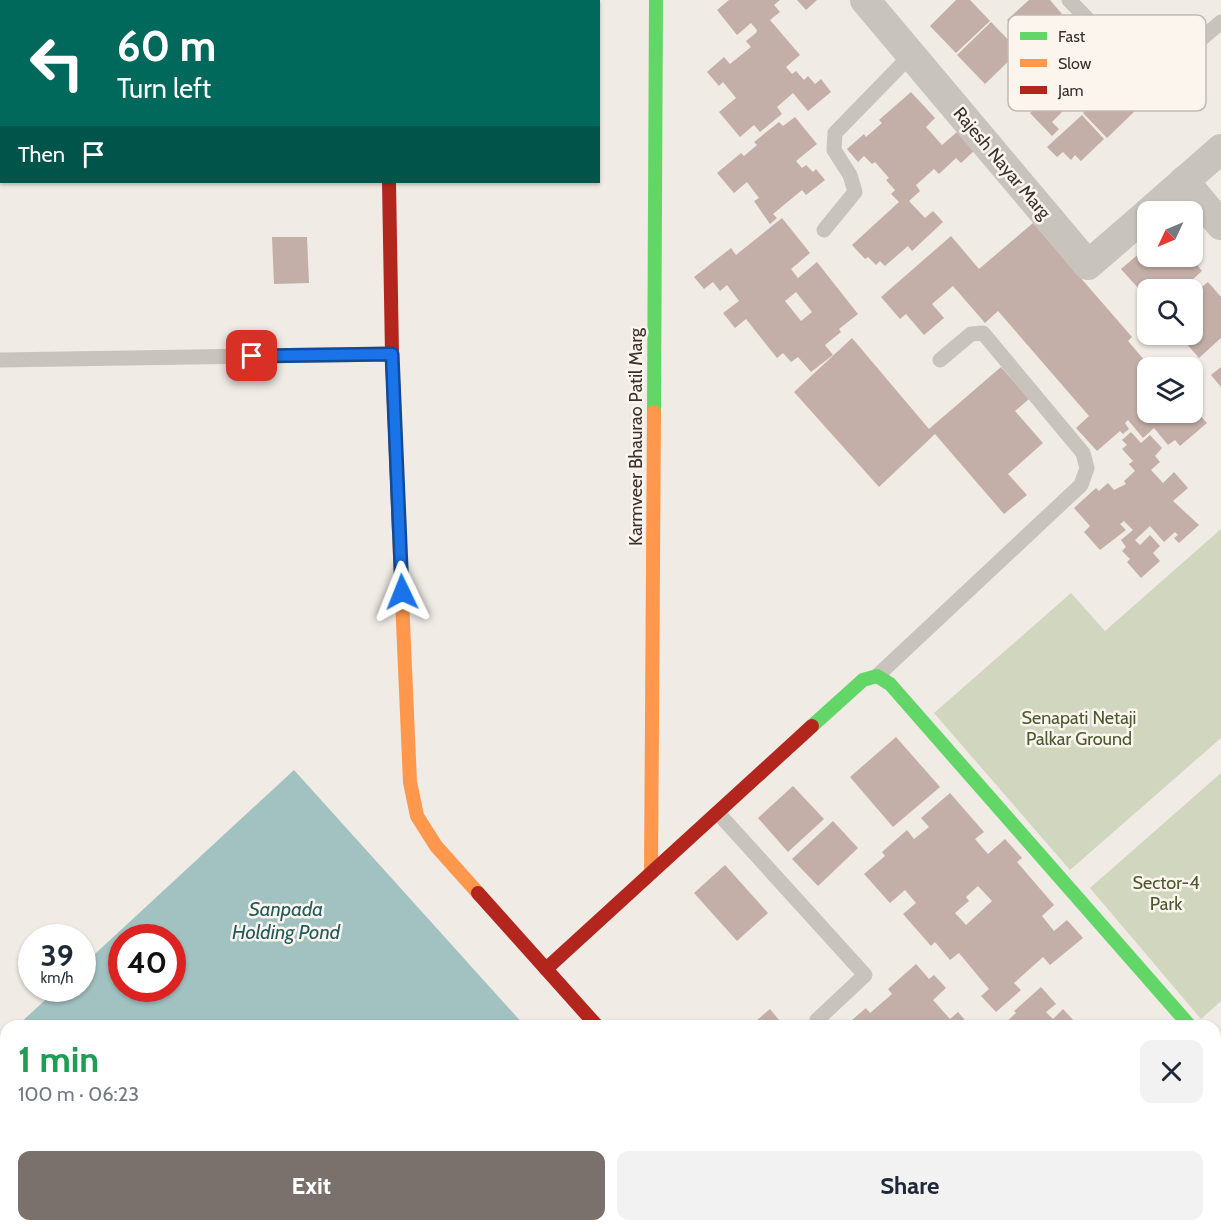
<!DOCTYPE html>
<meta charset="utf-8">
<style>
:root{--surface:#fff;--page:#f2f2f3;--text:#1f2937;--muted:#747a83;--accent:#7a716c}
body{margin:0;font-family:Cabin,sans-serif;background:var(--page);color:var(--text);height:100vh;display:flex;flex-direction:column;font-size:22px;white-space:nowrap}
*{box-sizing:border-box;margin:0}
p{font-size:20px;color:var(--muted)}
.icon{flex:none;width:33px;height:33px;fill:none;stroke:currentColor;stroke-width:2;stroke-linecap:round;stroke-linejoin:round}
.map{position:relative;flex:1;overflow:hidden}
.details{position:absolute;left:0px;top:1020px;width:1221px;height:212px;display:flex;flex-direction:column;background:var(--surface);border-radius:18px 18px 0 0;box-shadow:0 2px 4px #0004}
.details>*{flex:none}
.hud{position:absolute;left:0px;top:0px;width:600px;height:183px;box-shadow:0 2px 4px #0004;background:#00695c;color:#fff;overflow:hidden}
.needle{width:39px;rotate:226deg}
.controls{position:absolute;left:1137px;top:201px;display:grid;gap:12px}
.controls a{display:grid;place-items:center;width:66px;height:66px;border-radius:12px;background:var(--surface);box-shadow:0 2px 4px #0004;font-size:30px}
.speed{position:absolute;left:18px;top:924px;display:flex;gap:12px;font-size:30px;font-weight:700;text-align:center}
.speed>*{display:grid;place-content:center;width:78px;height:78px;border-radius:50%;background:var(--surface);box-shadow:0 2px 4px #0004;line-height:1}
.speed small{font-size:15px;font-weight:400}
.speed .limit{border:9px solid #d22;background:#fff;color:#111}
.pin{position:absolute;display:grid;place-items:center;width:51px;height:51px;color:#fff;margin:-26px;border-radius:12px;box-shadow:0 3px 9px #0006}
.me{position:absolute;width:66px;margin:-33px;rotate:358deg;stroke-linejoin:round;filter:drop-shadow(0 0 4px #0008)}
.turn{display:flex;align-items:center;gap:21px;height:126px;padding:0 18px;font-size:27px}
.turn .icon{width:78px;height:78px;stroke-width:2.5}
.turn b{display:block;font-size:42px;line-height:51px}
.then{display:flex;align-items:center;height:57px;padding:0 18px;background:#0003;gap:12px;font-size:22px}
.round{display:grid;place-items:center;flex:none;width:63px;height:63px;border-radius:12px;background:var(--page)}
.overview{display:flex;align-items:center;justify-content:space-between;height:102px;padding:0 18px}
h1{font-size:36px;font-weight:700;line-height:45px;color:#1e9e55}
.cta{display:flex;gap:12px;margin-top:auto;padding:12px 18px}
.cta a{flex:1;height:69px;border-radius:12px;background:var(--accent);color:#fff;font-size:24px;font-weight:700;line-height:69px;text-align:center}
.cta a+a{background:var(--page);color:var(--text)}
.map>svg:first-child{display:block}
</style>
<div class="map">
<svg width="1221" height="1231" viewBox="0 0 1221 1231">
<rect width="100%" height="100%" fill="#f0ebe5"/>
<g fill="#d1d6bf">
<polygon points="1221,529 1221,738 1070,870 934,713 1071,593 1105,631"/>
<polygon points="1221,773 1221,1001 1201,1019 1090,888"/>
<polygon points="0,1168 6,1174 6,1226 54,1226 59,1231 0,1231"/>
</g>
<g fill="#a1c2c1" fill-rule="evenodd">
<path d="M 294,770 L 525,1026 L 17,1026 L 57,989 L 82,988 L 83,965 ZM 122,938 L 172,938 L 172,988 L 122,988 Z"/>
<polygon points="6,1036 6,1174 0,1168 0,1042"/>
<polygon points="54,1226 706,1226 711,1231 59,1231"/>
</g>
<g fill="#c3afa7" fill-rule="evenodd">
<polygon points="729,0 780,0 774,5 780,12 770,20 800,55 786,67 792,74 796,71 804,80 808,76 815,84 821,79 831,92 808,111 793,93 777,107 782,114 760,132 754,125 740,137 719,112 736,98 723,82 719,86 707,72 724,57 730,64 751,47 746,41 756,33 757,30 751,23 737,35 717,10"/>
<polygon points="797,0 817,0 806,10"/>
<polygon points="956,0 970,0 990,21 956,53 930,26"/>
<polygon points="1029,0 1050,0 1062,14 1028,44 1007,20"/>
<polygon points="991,22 1019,51 985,84 957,55"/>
<polygon points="1075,70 1097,92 1086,103 1078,96 1052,122 1059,129 1052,136 1030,113"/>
<polygon points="1113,83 1138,108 1107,138 1083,113"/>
<polygon points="911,92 935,118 926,127 942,145 957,132 974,151 961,163 956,158 939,174 934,169 916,185 920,191 909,201 925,218 933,211 943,222 912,251 908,246 885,266 880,261 876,265 868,257 865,259 852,245 899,202 891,194 895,190 886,180 889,178 875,162 872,164 864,156 858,162 847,149 864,134 866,137 882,123 879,120"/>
<polygon points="1082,115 1104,139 1081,161 1075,155 1071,160 1063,152 1057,157 1047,147"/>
<polygon points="795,117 817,144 796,161 802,168 806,165 813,172 816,169 825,180 806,195 802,190 773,214 777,218 770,224 754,201 759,198 747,182 734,193 717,173 741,153 744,156 757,145 754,142 779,122 783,126"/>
<path d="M 782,218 L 810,253 L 791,269 L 798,278 L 817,262 L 858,314 L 839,329 L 841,332 L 825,345 L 833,355 L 811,372 L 798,357 L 791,362 L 783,353 L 777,358 L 746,319 L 735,328 L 723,313 L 739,301 L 727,285 L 720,291 L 713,282 L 704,289 L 694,277 L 731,248 L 736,255 ZM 796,292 L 812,312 L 801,321 L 785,301 Z"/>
<polygon points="1033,223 1132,337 1128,341 1151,368 1148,368 1148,412 1192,412 1192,407 1207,423 1180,446 1175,440 1168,445 1154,428 1143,438 1128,420 1125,423 1129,429 1123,434 1120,431 1097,451 1076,428 1089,416 998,311 985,323 953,286 932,304 944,318 924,335 906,314 900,319 881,297 951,236 979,269"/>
<polygon points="272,237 307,237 309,283 274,284"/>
<polygon points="1148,246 1148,256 1190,256 1202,271 1181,290 1148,290 1148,299 1121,269"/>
<polygon points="1208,282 1221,297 1221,338 1199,358 1178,334 1192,334 1192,295"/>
<polygon points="852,338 929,429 1001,367 1029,399 1015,411 1043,443 1008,474 1027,495 1004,514 935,434 879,487 794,392"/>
<polygon points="1221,367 1221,387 1211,375"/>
<polygon points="1131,432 1141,443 1150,435 1162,448 1155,456 1160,462 1151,470 1163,483 1174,472 1188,488 1173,501 1199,525 1179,543 1174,538 1178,535 1175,532 1164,542 1150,526 1135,540 1140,545 1150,535 1160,546 1153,553 1160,561 1141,578 1127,562 1130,559 1122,551 1126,547 1121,540 1133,530 1124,521 1120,524 1126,530 1100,550 1084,532 1090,526 1074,508 1096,488 1099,491 1108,483 1114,490 1126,484 1124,481 1135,471 1129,464 1133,461 1122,449 1127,445 1122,440"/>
<polygon points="896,737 940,787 893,827 850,777"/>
<polygon points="793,786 824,819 788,852 758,818"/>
<path d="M 950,793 L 984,832 L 975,839 L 988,854 L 1005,839 L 1022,858 L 1017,862 L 1054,905 L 1042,916 L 1054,931 L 1067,920 L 1083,938 L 1050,965 L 1043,957 L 1014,983 L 1021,990 L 996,1012 L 981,996 L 989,989 L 959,953 L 950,960 L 935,942 L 931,946 L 903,914 L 916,903 L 905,890 L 890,903 L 864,874 L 885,856 L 882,852 L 907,830 L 914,839 L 929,827 L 921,818 ZM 978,886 L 992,901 L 966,925 L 955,913 L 969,901 L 966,897 Z"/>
<polygon points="833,821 858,848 818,886 792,859"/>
<polygon points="725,865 768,913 737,941 694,893"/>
<polygon points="916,964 929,979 934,975 946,988 933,1000 950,1019 958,1012 970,1026 845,1026 866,1008 870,1013 892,994 888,989"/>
<polygon points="1041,987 1056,1004 1046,1012 1053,1019 1063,1009 1074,1021 1068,1026 1010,1026 1006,1022 1016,1013 1014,1011"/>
<polygon points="770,1009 784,1026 750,1026"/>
<polygon points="807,1226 933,1226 937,1230 942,1226 956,1226 961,1231 812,1231"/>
<polygon points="1028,1226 1064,1226 1068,1229 1033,1231"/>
<polygon points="1117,1226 1144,1226 1138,1231 1119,1231 1121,1229"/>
<polygon points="1171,1226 1211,1226 1205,1231 1176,1231"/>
</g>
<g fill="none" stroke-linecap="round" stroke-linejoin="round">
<g stroke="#c9c3be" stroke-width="15">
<polyline points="1069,0 1150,83 1221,22"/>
<polyline points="824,230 855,192 850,175 834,150 835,133 911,55"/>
<polyline points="0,360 392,354"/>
<polyline points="877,676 1081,485 1087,468 1083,453 983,333 971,334 940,360"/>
<polyline points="718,813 865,975 817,1020 822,1026"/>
<polyline points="1002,1226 1007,1231"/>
</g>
<g stroke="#c9c3be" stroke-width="30">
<polyline points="341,0 341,2"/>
<polyline points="865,0 1088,265 1148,213"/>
<polyline points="1184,181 1221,225"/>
<polyline points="1149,212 1221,149"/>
<polyline points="1215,1055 1221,1062"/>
<polyline points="776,1226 781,1231"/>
</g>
<g stroke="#63d668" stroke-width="14">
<polyline points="654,412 656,0"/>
<polyline points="812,726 863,680 877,676 890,684 1190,1026"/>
</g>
<g stroke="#ff974d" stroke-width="14">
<polyline points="399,531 410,782 417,816 436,846 478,893"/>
<polyline points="651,873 654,412"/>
</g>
<g stroke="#b3261e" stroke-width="14">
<polyline points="389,182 392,354 399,531"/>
<polyline points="478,893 597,1026"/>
<polyline points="546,969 812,726"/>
</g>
</g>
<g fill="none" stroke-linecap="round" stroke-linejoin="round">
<defs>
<polyline id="route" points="252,356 392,354 402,592"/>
</defs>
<use href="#route" stroke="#114b97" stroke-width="15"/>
<use href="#route" stroke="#1a73e8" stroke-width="10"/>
</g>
<g text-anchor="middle" stroke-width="5" stroke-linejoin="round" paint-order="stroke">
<g font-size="18" fill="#3b302b" stroke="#fbf5ee">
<text transform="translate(1002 163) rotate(50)" y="6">Rajesh Nayar Marg</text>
<text transform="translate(636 437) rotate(-90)" y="6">Karmveer Bhaurao Patil Marg</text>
</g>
<g font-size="18" fill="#4a5a2e" stroke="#fbf5ee">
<text x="1079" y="724">Senapati Netaji<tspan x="1079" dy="21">Palkar Ground</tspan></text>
<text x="1166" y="889">Sector-4<tspan x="1166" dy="21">Park</tspan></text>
</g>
<g font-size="20" font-style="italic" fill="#1f5a5e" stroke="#fbf5ee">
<text x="286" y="916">Sanpada<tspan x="286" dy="23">Holding Pond</tspan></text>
</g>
</g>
<rect x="1008" y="15" width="198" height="96" rx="9" fill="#fbf5ee" stroke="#c1bab4" stroke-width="1.5"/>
<rect x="1020" y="32" width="27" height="8" fill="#63d668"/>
<rect x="1020" y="59" width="27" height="8" fill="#ff974d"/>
<rect x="1020" y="86" width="27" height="8" fill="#b3261e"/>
<g font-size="16" fill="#3b302b">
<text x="1058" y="42">Fast</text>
<text x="1058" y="69">Slow</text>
<text x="1058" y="96">Jam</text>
</g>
</svg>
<div class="controls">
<a><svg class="needle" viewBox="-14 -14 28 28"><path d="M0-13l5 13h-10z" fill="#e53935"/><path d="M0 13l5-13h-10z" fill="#747a83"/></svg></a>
<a><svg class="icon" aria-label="search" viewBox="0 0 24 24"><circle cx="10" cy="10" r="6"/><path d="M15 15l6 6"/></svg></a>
<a><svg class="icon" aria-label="layers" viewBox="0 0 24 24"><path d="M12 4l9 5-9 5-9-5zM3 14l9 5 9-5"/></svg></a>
</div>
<div class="speed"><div>39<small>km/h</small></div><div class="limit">40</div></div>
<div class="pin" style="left:252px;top:356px;background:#d93025"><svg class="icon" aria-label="arrive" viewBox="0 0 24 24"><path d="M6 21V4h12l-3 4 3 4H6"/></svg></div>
<svg class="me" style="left:402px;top:592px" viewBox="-20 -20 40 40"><path d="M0-17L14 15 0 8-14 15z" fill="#1a73e8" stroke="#fff" stroke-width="4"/></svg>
<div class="hud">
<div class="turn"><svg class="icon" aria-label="left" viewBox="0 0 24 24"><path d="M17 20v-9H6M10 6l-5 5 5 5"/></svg><div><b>60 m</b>Turn left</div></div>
<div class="then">Then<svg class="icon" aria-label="arrive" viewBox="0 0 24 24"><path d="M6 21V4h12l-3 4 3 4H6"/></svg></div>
</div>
<section class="details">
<div class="overview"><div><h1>1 min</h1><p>100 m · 06:23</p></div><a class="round"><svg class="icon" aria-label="close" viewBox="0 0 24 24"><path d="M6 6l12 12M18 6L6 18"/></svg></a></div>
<div class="cta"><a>Exit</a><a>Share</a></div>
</section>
</div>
